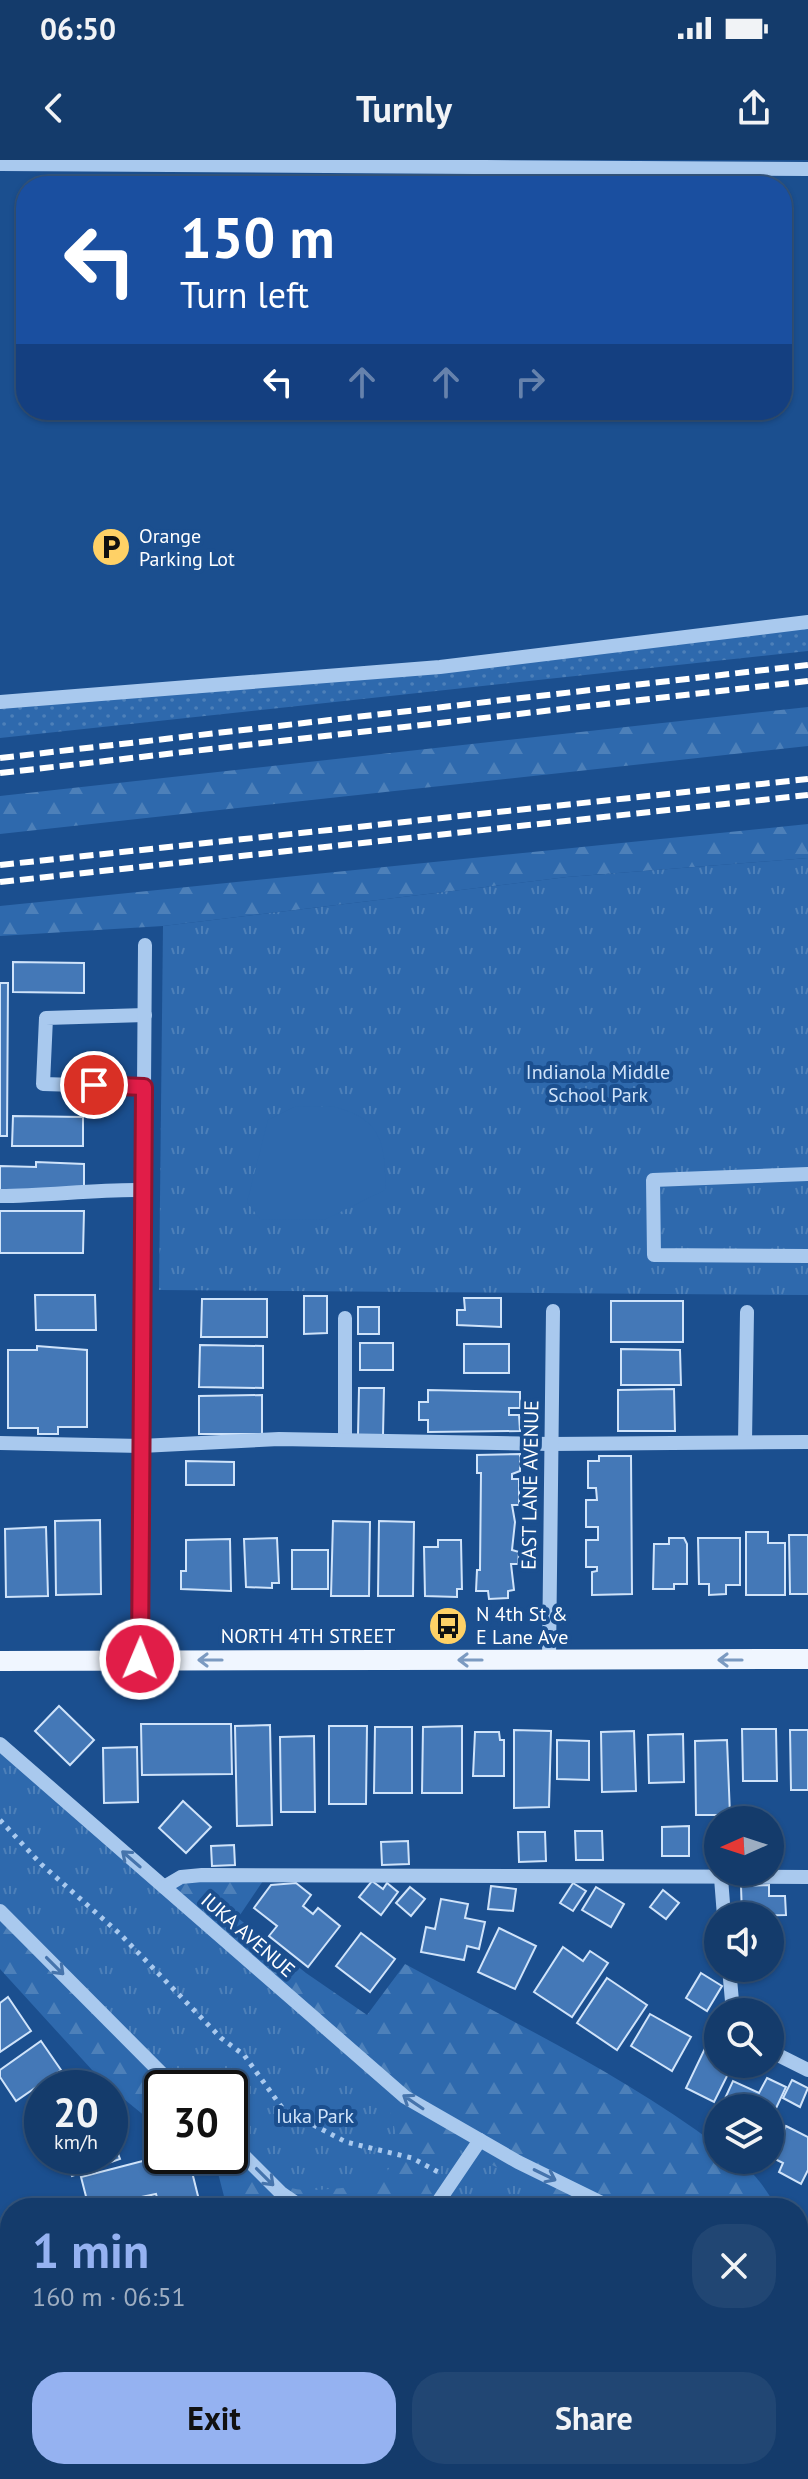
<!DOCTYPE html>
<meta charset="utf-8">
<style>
:root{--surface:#143b6b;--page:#214673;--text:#f1f3f6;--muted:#9dadc1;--line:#33557e;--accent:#95b2f1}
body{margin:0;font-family:"PT Sans",sans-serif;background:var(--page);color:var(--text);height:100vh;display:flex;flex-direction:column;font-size:30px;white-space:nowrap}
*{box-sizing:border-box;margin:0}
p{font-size:26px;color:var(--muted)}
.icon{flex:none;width:44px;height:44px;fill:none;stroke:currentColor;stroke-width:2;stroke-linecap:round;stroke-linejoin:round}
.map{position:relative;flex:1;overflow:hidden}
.drawer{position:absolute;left:0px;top:2038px;width:808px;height:282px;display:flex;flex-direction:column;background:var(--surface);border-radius:32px 32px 0 0;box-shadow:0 2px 6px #0004,0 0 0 2px var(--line)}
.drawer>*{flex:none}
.guide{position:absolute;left:16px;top:16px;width:776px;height:244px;border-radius:32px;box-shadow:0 2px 6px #0004,0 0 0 2px var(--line);background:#1a4fa0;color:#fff;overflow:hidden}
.needle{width:52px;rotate:267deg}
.buttons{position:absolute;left:704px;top:1646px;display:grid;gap:16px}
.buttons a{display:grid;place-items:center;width:80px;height:80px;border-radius:50%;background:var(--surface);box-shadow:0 2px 6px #0004,0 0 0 2px var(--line);font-size:40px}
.speed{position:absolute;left:24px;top:1910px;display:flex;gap:16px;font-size:40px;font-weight:700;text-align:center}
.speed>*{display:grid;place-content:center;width:104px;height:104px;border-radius:50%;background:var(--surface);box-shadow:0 2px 6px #0004,0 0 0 2px var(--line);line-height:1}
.speed small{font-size:20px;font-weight:400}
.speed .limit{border:4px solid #111;border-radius:12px;background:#fff;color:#111}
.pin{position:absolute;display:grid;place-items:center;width:68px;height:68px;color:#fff;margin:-34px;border:4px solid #fff;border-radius:50%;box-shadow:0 2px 8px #0007}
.me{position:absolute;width:88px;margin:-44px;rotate:1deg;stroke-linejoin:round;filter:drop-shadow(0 0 6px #0008)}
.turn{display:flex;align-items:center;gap:28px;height:168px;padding:0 32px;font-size:36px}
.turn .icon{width:104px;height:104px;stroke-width:2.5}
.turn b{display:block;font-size:56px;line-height:68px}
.lanes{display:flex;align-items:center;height:76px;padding:0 32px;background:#0003;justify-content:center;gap:40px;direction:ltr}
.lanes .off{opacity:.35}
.round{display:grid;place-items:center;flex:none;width:84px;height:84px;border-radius:32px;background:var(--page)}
.summary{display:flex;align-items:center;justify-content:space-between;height:136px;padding:0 32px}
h1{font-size:48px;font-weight:800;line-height:60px;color:var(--accent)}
.button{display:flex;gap:16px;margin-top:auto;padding:16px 32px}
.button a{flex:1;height:92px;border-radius:32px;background:var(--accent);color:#111;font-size:32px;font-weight:800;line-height:92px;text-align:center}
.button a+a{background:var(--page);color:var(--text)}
.status{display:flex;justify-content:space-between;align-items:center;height:56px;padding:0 40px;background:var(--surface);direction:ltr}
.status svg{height:22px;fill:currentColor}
header{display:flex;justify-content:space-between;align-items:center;height:104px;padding:0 32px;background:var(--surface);font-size:36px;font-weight:800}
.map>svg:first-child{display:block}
</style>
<div class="status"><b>06:50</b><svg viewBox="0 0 49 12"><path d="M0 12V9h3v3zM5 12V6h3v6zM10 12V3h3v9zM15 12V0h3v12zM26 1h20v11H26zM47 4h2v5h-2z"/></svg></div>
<header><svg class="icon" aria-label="back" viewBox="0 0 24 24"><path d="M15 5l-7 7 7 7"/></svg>Turnly<svg class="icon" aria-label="share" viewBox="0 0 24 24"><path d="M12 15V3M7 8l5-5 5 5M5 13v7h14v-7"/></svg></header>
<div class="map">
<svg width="808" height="2319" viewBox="0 0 808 2319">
<defs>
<pattern id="grass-dots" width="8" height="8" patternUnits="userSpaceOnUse" patternTransform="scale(2)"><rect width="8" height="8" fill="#2e69ad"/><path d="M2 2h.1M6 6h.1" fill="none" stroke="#4d80b9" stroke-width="1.8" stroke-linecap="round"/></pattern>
<pattern id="forest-firs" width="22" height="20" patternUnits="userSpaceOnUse" patternTransform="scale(2)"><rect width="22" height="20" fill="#2e69ad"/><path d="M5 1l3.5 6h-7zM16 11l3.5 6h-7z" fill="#4d80b9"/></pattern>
<pattern id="park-tufts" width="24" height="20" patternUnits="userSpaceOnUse" patternTransform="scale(2)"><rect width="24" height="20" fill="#2e69ad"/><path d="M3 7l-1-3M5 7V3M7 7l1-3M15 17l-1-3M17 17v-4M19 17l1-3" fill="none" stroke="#4d80b9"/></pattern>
</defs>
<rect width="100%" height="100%" fill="#1b4f8f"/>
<polygon fill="url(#grass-dots)" points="808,463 808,491 0,578 0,542 440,507"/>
<g fill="url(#forest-firs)">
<polygon points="808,547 808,586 0,674 0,636"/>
<polygon points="808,664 808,698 567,717 163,766 0,776 0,746"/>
<path d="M 0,1704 L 164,1727 L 171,1722 L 267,1715 L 238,1758 L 306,1813 L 367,1855 L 405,1804 C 511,1861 622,1914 718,1986 L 718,2000 C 751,2000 760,2023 778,2048 L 227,2048 L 218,2013 L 201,1996 L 230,1996 L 230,1928 L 162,1928 L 162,1970 L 103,1922 L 0,1809 Z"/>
<path d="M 798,2076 C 808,2097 808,2120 802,2143 L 808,2150 L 808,2244 L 798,2243 Z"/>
</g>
<g fill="url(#park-tufts)">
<polygon points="808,698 808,1135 159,1130 163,766 567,717"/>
<path d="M 0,1584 L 378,1916 C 400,1977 419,2024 331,2029 C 313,2030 293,2033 277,2021 C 260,2008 245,1988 230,1972 L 230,1928 L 187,1928 L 0,1750 Z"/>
<path d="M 455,1989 L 467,1992 L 576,2048 L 455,2048 C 447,2044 437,2042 432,2034 C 417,2014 434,1992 455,1989 Z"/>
<polygon points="798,2161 808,2167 808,2236 798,2236"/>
</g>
<path fill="#2e69ad" d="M 330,946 C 381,957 386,982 385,1030 L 324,1060 L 260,1059 L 247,1042 L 268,960 L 294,947 Z"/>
<g fill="#4478b7" stroke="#cfe3fa" stroke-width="2">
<polygon points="13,802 84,803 84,833 13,832"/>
<polygon points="0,823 8,823 7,976 0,976"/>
<polygon points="13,956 83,957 83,986 12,986"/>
<polygon points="36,1002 84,1004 84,1030 0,1034 0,1006 36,1007"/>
<polygon points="0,1051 84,1051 83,1093 0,1093"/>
<polygon points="35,1135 95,1135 96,1170 36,1170"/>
<polygon points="304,1136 327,1136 327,1173 304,1174"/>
<polygon points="464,1138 501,1138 501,1167 457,1165 457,1150 465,1150"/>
<polygon points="202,1139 267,1139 267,1177 201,1177"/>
<rect x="611" y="1141" width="72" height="41"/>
<rect x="358" y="1147" width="21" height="27"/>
<rect x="360" y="1183" width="33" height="27"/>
<rect x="464" y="1184" width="45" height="29"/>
<polygon points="200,1185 263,1186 263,1228 199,1227"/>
<polygon points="37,1186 87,1190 87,1267 58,1267 58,1274 38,1274 38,1268 8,1268 8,1190 37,1190"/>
<polygon points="621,1189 680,1190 681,1225 621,1225"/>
<polygon points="359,1228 384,1228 383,1275 358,1275"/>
<polygon points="674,1229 675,1271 618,1271 618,1230"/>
<polygon points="428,1230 520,1232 520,1248 509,1248 509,1255 519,1255 520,1271 428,1272 428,1260 419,1260 419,1242 428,1242"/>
<polygon points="262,1235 262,1274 199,1274 199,1236"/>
<polygon points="520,1294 520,1311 512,1314 512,1319 519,1319 519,1345 512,1345 515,1362 512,1390 519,1392 518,1404 511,1404 514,1430 508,1431 508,1438 489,1439 488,1431 476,1431 477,1410 480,1410 481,1313 477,1313 477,1295"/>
<polygon points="599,1296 631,1296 632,1434 592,1435 592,1412 597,1411 597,1407 586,1407 586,1380 598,1380 598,1367 586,1367 586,1340 597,1340 596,1328 588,1328 588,1301 599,1301"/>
<polygon points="186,1301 234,1302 234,1325 186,1325"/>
<polygon points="100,1360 101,1434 56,1435 55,1361"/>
<polygon points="333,1361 370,1362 369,1436 331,1436"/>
<polygon points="379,1361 414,1362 413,1436 378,1436"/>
<polygon points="46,1367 48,1436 6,1437 5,1369"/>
<polygon points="746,1372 768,1372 768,1383 785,1383 785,1435 746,1435"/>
<polygon points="789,1375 808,1375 808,1434 790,1434"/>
<polygon points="277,1378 279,1423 272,1423 272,1428 246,1427 244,1379"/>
<polygon points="669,1378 684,1378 687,1384 687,1424 674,1424 674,1429 653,1429 654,1384 669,1384"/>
<polygon points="698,1378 740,1378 740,1425 726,1425 726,1434 709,1435 709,1424 699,1424"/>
<polygon points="230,1379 231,1431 181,1429 181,1411 186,1411 186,1380"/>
<polygon points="438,1380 461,1380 462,1429 457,1429 457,1437 425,1436 424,1387 438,1387"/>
<rect x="292" y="1390" width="36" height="39"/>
<polygon points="59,1546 94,1580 70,1605 35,1571"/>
<polygon points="141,1564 231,1564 232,1614 142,1615"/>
<polygon points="270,1565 272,1665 237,1666 235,1566"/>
<polygon points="329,1566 367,1566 366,1644 329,1644"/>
<polygon points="462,1566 462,1633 422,1633 423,1567"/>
<polygon points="375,1567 412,1567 412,1633 374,1633"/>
<polygon points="742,1569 776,1569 777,1621 743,1621"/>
<polygon points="514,1570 551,1571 549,1647 514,1648"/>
<polygon points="790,1570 808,1570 808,1630 791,1630"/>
<polygon points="634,1571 636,1631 602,1632 601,1572"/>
<polygon points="475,1572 499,1572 500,1580 504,1580 504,1616 473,1616"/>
<polygon points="683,1574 684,1622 649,1623 648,1575"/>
<polygon points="314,1576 315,1652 281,1652 280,1577"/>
<polygon points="557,1580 589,1581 589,1620 557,1619"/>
<polygon points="727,1580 730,1655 696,1655 695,1581"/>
<polygon points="137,1587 138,1642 104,1643 103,1588"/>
<polygon points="183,1641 211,1667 186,1693 159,1668"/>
<polygon points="689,1666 689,1696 662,1696 662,1667"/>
<polygon points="575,1671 602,1671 603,1700 576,1700"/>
<polygon points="518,1672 545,1672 546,1701 519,1702"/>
<polygon points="408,1681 409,1704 382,1705 381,1682"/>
<polygon points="234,1685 235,1705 212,1706 211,1686"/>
<polygon points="372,1721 383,1729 387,1723 398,1732 381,1755 359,1737"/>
<polygon points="296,1723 311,1735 303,1746 313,1754 318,1748 340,1766 308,1807 269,1776 277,1766 254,1748 271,1725"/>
<polygon points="573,1723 586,1731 573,1751 560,1743"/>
<polygon points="769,1725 769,1736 785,1736 786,1755 742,1756 741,1726"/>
<polygon points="491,1726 516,1729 513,1751 488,1749"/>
<polygon points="410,1727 425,1739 411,1756 396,1743"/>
<polygon points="596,1727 624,1744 611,1767 582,1750"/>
<polygon points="663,1730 679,1743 666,1759 650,1747"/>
<polygon points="441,1739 468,1744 465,1758 485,1762 479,1789 467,1786 464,1800 421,1792 426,1767 435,1769"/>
<polygon points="499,1768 536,1786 515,1829 478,1812"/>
<polygon points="361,1773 395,1799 370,1832 336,1806"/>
<polygon points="563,1787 583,1801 590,1791 608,1803 572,1857 534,1832"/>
<polygon points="701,1813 722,1826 707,1851 686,1838"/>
<polygon points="607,1818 647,1845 617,1890 577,1863"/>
<polygon points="8,1837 31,1871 0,1892 0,1843"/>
<polygon points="650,1854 691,1877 672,1911 631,1886"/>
<polygon points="709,1880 718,1884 718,1904 733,1904 714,1942 686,1928"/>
<polygon points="41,1881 61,1910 16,1941 0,1917 0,1910"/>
<polygon points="767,1918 786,1927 770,1961 770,1948 721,1947 733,1921 759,1933"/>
<polygon points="792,1920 808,1928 800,1947 783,1938"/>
<polygon points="786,1966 808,1977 808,2010 801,2024 779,2012 783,2003 771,1997"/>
<polygon points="110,1973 120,1999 72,2016 65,1996 110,1996"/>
<polygon points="162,1996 169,1996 172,2012 191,2008 199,2040 160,2048 156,2034 89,2048 81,2017"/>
<polygon points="10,2082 10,2108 0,2108 0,2083"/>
<rect x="0" y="2145" width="10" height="44"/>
</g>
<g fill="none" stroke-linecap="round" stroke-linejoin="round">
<polyline stroke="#a9c9ee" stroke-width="5" stroke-dasharray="4 6" stroke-linecap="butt" points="0,1660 41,1704 120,1774 221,1878 244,1895 283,1949 346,1982 412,1998 438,2012"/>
<g stroke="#a9c9ee" stroke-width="14">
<polyline points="0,4 808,9"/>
<polyline points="0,542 440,507 808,462"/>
<polyline points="144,927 43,924 46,858 145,855"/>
<polyline points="808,1014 653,1020 654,1095 808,1096"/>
<path d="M 0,1036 C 48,1036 95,1029 143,1030"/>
<polyline points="345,1280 345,1158"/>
<polyline points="745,1282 747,1152"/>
<polyline points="0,1283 141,1286 279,1279 551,1284 808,1282"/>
<polyline points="140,1499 145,785"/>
<polyline points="549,1499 553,1151"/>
<polyline points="0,1584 405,1937 518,2002 612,2048"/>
<polyline points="721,1718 724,1756"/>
<polyline points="164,1727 181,1717 202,1715 808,1717"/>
<polyline points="0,1751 176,1928"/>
<polyline points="729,1808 733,1852"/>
<polyline points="770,1891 808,1910"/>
<polyline points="230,1982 281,2033 303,2048"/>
<polyline points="434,2048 480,1980"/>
<polyline points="0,2068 10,2068"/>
<polyline points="396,2310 396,2319"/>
<polyline points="760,2319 761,2310"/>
</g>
<g stroke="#f0f6ff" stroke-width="20">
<polyline points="0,1501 808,1499"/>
<polyline points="0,2282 10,2282"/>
<polyline points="798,2284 808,2284"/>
</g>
<g stroke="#fff" stroke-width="6" stroke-dasharray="14 6" stroke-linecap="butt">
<polyline points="0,598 808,505"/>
<polyline points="0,613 808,521"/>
<polyline points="0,705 808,619"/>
<polyline points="0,722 808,635"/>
</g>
</g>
<defs><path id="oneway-shaft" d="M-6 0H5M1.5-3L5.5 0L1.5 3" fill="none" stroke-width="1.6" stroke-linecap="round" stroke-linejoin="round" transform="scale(2)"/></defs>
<g stroke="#7b9ac1">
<use href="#oneway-shaft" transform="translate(210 1500) rotate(-180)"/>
<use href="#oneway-shaft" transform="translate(470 1500) rotate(180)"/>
<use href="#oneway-shaft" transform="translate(730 1500) rotate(180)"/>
</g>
<g stroke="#4674ac">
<use href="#oneway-shaft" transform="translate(131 1699) rotate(-139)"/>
<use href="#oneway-shaft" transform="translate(55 1806) rotate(45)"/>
<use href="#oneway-shaft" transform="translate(413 1942) rotate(-146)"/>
<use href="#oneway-shaft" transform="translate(545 2015) rotate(26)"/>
<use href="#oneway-shaft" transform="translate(265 2017) rotate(45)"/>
</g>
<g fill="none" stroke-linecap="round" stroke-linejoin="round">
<defs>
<polyline id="route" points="94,925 144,927 140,1499"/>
</defs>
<use href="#route" stroke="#92132f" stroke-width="20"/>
<use href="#route" stroke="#e11d48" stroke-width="14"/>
</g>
<defs>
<symbol id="parking-disc" viewBox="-11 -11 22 22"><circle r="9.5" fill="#ffd166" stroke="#1b4f8f"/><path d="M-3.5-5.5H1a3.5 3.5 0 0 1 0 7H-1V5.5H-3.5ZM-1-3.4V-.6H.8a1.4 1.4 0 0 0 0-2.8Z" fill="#111"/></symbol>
<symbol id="bus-disc" viewBox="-11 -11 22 22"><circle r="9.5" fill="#ffd166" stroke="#1b4f8f"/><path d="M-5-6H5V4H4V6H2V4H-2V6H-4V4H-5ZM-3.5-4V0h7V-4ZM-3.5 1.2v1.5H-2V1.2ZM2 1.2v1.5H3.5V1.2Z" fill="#111"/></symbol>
</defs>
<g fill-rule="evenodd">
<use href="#parking-disc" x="89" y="365" width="44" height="44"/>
<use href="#bus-disc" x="426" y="1444" width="44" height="44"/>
</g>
<g text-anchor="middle" stroke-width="8" stroke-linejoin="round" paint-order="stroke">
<g font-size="20" fill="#fff" stroke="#1b4f8f" text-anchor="start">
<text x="139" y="383">Orange<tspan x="139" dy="23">Parking Lot</tspan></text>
<text x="476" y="1461">N 4th St &amp;<tspan x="476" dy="23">E Lane Ave</tspan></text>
</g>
<g font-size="20" fill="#cfe3fa" stroke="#1b4f8f">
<text x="598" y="919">Indianola Middle<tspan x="598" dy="23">School Park</tspan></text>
<text x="315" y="1963">Iuka Park</text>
</g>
<g font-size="20" fill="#fff" stroke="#1b4f8f">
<text transform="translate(530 1325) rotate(-89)" y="7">EAST LANE AVENUE</text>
<text x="308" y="1483">NORTH 4TH STREET</text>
<text transform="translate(248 1775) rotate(41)" y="7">IUKA AVENUE</text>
</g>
</g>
</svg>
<div class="buttons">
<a><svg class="needle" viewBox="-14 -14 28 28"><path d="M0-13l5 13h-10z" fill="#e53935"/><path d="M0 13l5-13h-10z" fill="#9dadc1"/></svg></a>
<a><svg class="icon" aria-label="sound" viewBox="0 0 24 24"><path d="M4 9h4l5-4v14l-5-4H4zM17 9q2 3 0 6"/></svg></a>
<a><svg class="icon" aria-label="search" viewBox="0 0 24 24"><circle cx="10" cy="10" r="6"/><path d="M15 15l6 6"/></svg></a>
<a><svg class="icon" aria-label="layers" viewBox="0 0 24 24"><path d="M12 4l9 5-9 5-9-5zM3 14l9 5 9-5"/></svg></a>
</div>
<div class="speed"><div>20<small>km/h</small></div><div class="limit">30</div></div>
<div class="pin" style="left:94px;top:925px;background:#d93025"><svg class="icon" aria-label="arrive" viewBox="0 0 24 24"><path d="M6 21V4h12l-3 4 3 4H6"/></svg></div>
<svg class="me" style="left:140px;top:1499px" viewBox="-20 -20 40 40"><circle r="17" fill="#e11d48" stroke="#fff" stroke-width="3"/><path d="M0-11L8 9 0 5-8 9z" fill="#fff"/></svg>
<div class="guide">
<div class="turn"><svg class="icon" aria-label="left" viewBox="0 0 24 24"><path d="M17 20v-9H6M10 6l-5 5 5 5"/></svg><div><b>150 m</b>Turn left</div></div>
<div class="lanes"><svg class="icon" aria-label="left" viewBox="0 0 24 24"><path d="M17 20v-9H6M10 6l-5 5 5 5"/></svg><svg class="icon off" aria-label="ahead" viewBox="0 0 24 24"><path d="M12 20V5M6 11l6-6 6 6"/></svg><svg class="icon off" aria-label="ahead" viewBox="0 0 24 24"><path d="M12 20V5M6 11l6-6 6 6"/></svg><svg class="icon off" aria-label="right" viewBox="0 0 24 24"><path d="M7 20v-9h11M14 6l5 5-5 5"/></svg></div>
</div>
<section class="drawer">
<div class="summary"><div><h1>1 min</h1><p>160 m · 06:51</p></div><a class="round"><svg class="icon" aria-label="close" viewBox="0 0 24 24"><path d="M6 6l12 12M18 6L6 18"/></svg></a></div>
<div class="button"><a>Exit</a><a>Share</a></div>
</section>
</div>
